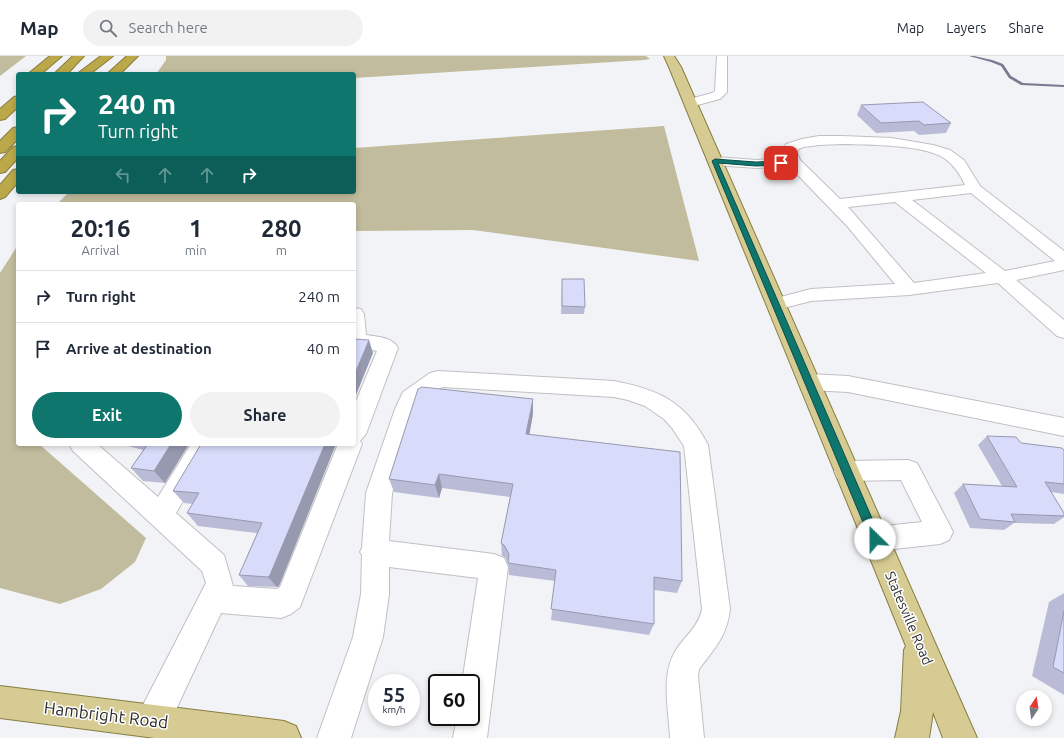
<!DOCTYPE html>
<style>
:root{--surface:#fff;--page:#f2f2f3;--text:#1f2937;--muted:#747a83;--line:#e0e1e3;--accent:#0f766e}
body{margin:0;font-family:Ubuntu,sans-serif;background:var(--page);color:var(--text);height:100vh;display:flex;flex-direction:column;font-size:15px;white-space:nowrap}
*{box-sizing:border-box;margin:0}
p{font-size:13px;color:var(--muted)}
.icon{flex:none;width:22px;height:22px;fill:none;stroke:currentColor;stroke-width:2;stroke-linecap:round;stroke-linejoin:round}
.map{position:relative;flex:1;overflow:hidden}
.sheet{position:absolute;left:16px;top:146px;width:340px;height:244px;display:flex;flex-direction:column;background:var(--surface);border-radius:4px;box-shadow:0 2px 6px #0003}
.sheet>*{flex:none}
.guide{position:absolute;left:16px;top:16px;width:340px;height:122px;border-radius:4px;box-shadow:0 2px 6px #0003;background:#0f766e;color:#fff;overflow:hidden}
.needle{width:26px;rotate:13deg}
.tools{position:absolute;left:1016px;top:634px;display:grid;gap:8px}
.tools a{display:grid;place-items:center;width:36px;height:36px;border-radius:50%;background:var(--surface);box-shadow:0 2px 6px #0003;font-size:20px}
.speed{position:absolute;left:368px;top:618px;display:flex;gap:8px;font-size:20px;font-weight:700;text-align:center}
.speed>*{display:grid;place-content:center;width:52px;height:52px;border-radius:50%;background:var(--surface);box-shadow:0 2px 6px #0003;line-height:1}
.speed small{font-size:10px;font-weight:400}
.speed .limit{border:2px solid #111;border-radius:6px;background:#fff;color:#111}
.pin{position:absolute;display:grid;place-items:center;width:34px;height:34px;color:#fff;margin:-17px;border-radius:8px;box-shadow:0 2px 6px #0006}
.me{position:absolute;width:44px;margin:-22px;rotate:337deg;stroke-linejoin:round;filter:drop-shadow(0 0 3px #0008)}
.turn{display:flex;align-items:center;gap:14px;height:84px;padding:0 16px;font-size:18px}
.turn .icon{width:52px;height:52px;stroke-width:2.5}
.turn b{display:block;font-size:28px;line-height:34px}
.lanes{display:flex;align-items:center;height:38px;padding:0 16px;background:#0003;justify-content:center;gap:20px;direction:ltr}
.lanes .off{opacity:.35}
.eta{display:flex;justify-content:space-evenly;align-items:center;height:68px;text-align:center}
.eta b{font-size:24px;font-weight:700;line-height:28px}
.button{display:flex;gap:8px;margin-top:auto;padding:8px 16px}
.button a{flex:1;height:46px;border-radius:24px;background:var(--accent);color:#fff;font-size:16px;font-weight:700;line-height:46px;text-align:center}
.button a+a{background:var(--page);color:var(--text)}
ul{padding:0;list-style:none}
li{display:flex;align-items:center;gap:12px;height:52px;padding:0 16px;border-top:1px solid var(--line)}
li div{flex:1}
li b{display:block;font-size:15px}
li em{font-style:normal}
header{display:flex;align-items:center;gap:24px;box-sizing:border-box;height:56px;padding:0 20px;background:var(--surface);border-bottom:1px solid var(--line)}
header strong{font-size:19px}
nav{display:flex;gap:22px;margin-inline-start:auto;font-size:14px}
.search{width:280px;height:36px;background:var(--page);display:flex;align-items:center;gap:10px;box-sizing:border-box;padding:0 14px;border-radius:22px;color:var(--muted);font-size:15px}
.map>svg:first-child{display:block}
</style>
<header>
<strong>Map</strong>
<div class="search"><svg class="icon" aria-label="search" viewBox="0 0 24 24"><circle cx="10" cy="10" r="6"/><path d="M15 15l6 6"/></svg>Search here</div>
<nav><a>Map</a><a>Layers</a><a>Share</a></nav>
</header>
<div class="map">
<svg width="1064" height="682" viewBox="0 0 1064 682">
<rect width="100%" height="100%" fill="#f2f3f6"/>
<g fill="#c2bc9e">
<polygon points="0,0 26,0 0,20"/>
<polygon points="166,0 646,0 650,3 644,4 354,22 354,18 156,18 166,4"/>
<polygon points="664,70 699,205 473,174 354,175 354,148 57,148 69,136 354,136 354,92"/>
<polygon points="18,189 18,388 39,388 146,482 135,506 101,533 60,548 0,532 0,217"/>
</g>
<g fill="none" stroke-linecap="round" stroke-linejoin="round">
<polygon fill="#787a8f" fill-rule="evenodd" points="969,0 974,0 992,4 1003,8 1011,20 1023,27 1064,29 1064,31 1021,29 1009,22 1001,10 991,6"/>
<defs>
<g id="minor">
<polygon points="717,0 727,0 727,36 720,43 690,51 686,50 684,47 686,44 712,37 715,35"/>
<path d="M 819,80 L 842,80 L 892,82 L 933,89 L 950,94 L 964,104 L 980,130 L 1064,195 L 1064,214 L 1016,224 L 1064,264 L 1064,282 L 1057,280 L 998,227 L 909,239 L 811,245 L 776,254 L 769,252 L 767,248 L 769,244 L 811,233 L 895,228 L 848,171 L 789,110 L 757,112 L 715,109 L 710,108 L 708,105 L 710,102 L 715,101 L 757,104 L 785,102 L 783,97 L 786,88 L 802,83 ZM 842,88 C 868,89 922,88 944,102 C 954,109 960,118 965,129 L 840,143 L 800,104 L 797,97 L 798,93 L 804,91 L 819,89 ZM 971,137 L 1055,205 L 1005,215 L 912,144 ZM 895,146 L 986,217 L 914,227 L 848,151 Z"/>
<path d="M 354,252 L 361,253 L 364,258 L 366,279 C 378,281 392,281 398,292 L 366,378 L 360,385 L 362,388 L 300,551 L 291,558 L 281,562 L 221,557 L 165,677 L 153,681 L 141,677 L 137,665 L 141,653 L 206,527 L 202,515 L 73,395 L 69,388 L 97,388 L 158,441 L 191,388 L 216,388 L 176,457 L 224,499 L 233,530 L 277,533 L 280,531 L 338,388 L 354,388 L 354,350 L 377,295 L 354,290 Z"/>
<path d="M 438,315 L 614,325 C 660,334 686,346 708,389 L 730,553 C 727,580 715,592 699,613 L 698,620 L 704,682 L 670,682 C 669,654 660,619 676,594 C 685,580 699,570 702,553 L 684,390 L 672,372 L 664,363 L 645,350 L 628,344 L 614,341 L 442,331 L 420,347 L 417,353 L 392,437 L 389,485 L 494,498 L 504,502 L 508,511 L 487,682 L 453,682 L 457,661 L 471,661 L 471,627 L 462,627 L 478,522 L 389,511 L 389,538 L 383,581 L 351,682 L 317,682 L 353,581 L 361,538 L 362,499 L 360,496 L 362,492 L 366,437 L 395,353 L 403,336 L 430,317 Z"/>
<polygon points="809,318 848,320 1064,362 1064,380 848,336 809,334 801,332 798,326 801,320"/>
<polygon points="908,404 917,407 949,468 953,476 949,484 940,488 875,495 866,492 862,483 866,474 875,471 922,466 901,424 846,425 837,422 834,415 837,408 846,405"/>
</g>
<g id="major">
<polygon points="664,0 674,0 681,11 977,682 943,682 933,656 929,682 895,682 901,655 904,594 906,590 669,11"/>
<polygon points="0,630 284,665 296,670 301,682 155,682 0,662"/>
</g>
<g id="highway">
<polygon points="50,0 62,0 41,18 28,18"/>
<polygon points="73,0 84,0 67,18 54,18"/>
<polygon points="101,0 113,0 90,18 77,18"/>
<polygon points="127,0 138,0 120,18 107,18"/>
<polygon points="18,40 18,51 5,63 0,64 0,53 14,41"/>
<polygon points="18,71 18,83 5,96 0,97 0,85 13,72"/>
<polygon points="18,90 18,102 5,116 0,117 0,105 13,91"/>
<polygon points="18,113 18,126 5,141 0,143 0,129 13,114"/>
</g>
</defs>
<use href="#minor" stroke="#c0c0c4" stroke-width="2"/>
<use href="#major" stroke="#897d40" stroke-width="2"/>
<use href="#highway" stroke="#897d40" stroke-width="2"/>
<use href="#minor" fill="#fff" fill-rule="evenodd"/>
<use href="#major" fill="#d6cb92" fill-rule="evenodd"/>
<use href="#highway" fill="#bba849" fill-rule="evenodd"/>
</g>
<g fill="#babcd7">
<polygon points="861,49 951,67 946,77 919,79 914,75 876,77 857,59"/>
<polygon points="562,230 585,251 584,258 561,258"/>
<polygon points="533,358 529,378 682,525 677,537 654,534 654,568 649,579 551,564 555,525 509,519 508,507 505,501 502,500 501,487 510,441 442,432 439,442 394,436 389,423"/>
<polygon points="987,380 1021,387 1064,394 1064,438 1051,436 1064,457 1064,461 1054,468 1014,467 1004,474 970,472 954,437 963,428 1002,430 978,389"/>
<polygon points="121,388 189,388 165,427 143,425 131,412 143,394"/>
<polygon points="336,388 279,530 277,531 248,530 239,519 257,477 198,470 187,457 193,448 184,447 173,435"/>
<polygon points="1064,537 1064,639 1032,620 1049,546"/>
</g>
<g fill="#9799af">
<polygon points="369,284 373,297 354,344 354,320"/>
<polygon points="533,343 533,358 527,392 526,378"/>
<polygon points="171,388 189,388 165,427 154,415"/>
<polygon points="325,388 336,388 279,530 277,531 268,521"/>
<polygon points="439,418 442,432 439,442 435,429"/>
</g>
<g fill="#d8dbfa" stroke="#9799af">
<polygon points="923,46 951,67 924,69 919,65 881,67 861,49"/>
<polygon points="562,223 584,223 585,251 562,250"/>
<polygon points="354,283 369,284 354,320"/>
<polygon points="422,331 533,343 526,378 680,396 682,525 654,521 654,568 551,553 556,514 508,507 509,498 504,489 501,487 513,428 439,418 435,429 389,423 418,333"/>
<polygon points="987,380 1016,381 1021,387 1062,392 1064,394 1064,428 1045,426 1064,457 1064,460 1011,458 1015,466 980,463 963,428 1017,431"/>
<polygon points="148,388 171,388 154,415 131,412"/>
<polygon points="201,388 325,388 270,519 268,521 239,519 262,467 187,457 199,437 173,435"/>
<polygon points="1064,555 1064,617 1053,611"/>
</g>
<polygon fill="#0f766e" stroke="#0a4d48" points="715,103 756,106 781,105 784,107 781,109 756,110 718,107 881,483 879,487 875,488 871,487 870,483 712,105"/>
<g text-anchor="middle" stroke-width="3" stroke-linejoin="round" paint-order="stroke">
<g font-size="14" fill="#2d2d2f" stroke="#fff">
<text transform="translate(909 562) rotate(67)" y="5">Statesville Road</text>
</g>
<g font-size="17" fill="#2d2d2f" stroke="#fff">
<text transform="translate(106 659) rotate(7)" y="6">Hambright Road</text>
</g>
</g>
</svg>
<div class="tools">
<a><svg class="needle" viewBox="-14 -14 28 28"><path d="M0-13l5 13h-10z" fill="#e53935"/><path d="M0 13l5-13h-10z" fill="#747a83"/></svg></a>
</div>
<div class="speed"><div>55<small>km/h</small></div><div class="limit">60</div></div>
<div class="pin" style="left:781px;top:107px;background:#d93025"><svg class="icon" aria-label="arrive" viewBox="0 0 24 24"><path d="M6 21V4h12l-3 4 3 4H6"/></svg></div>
<svg class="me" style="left:875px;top:483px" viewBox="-20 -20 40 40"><circle r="19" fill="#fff"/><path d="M0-13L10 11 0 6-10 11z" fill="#0f766e"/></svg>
<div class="guide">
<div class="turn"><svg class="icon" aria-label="right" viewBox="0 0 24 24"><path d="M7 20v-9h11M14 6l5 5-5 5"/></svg><div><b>240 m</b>Turn right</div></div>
<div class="lanes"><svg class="icon off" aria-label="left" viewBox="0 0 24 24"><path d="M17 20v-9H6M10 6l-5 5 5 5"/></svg><svg class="icon off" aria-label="ahead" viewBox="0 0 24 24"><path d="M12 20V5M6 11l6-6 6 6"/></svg><svg class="icon off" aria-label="ahead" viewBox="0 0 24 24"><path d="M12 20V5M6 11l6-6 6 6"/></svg><svg class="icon" aria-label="right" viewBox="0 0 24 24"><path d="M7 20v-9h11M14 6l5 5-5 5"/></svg></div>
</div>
<section class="sheet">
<div class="eta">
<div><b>20:16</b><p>Arrival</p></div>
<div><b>1</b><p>min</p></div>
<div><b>280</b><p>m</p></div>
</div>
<ul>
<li><svg class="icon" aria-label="right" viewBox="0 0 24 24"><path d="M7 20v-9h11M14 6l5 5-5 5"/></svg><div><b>Turn right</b></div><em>240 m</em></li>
<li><svg class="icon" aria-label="arrive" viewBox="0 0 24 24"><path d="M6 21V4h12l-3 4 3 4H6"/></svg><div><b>Arrive at destination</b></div><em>40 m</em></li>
</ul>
<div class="button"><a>Exit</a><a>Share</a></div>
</section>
</div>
